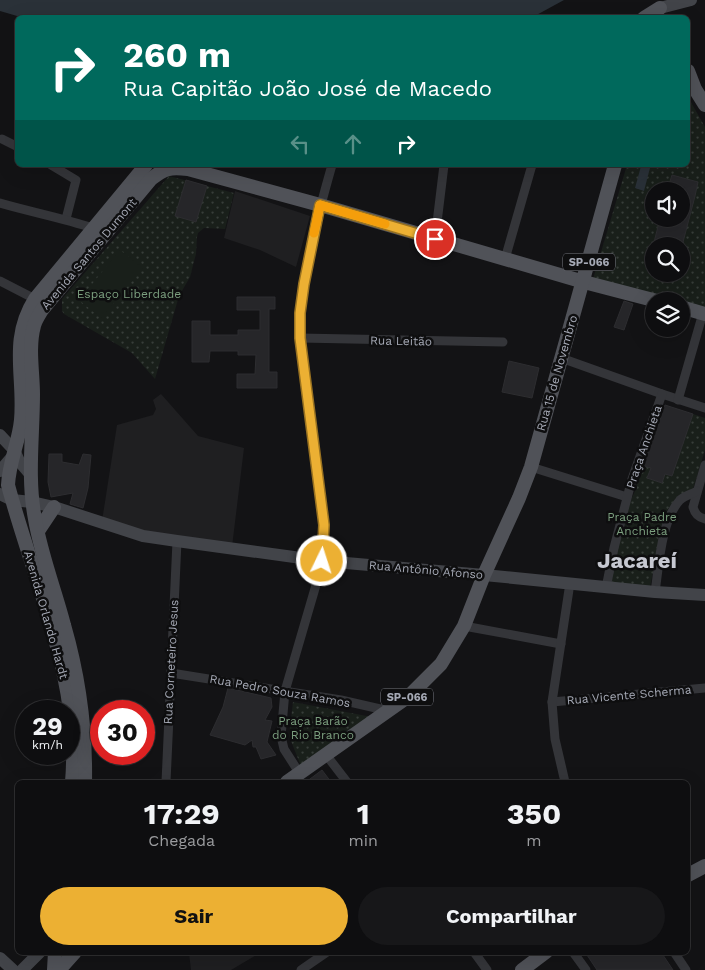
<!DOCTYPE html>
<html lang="pt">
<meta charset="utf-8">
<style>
:root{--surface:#0e0e10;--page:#171719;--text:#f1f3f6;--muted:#9b9c9f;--line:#2e2e30;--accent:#ecb033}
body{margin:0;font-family:"Work Sans",sans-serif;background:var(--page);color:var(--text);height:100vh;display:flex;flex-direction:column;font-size:19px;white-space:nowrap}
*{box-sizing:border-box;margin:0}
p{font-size:16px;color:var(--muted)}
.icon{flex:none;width:28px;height:28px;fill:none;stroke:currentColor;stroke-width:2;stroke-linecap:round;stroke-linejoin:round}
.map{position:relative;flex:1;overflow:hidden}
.drawer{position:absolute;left:15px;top:780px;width:675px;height:175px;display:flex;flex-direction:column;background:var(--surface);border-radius:8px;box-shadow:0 5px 20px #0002,0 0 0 1px var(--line)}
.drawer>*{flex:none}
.guide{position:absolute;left:15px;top:15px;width:675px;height:152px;border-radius:8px;box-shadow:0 5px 20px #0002,0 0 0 1px var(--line);background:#00695c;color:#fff;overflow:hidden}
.fabs{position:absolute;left:645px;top:182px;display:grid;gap:10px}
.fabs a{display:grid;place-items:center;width:45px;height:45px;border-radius:50%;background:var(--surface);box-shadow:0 5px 20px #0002,0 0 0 1px var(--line);font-size:25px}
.speed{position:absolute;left:15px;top:700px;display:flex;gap:10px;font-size:25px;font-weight:700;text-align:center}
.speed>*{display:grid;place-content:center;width:65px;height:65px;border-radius:50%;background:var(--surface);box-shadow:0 5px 20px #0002,0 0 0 1px var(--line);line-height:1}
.speed small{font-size:12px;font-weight:400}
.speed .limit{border:8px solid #d22;background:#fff;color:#111}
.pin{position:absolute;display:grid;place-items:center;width:42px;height:42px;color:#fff;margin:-21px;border:2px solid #fff;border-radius:50%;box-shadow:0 1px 5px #0007}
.me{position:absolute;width:55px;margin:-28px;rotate:4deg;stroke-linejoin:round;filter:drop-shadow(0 0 4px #0008)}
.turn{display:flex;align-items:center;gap:18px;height:105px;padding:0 25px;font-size:22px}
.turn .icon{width:65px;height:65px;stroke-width:2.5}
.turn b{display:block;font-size:35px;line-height:42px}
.lanes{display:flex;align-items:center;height:48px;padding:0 25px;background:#0003;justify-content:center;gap:25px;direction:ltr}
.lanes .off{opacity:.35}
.eta{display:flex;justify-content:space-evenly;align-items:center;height:85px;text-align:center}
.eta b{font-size:30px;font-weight:700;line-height:35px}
.primary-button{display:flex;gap:10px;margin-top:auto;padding:10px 25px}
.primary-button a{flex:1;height:58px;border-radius:30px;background:var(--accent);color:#111;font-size:20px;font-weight:700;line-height:58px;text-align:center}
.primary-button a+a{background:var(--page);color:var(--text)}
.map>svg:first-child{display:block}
</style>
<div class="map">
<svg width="705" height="970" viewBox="0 0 705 970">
<defs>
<pattern id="green-dots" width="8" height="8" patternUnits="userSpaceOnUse" patternTransform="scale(1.25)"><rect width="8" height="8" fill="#191f1a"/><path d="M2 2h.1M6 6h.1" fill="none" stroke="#373d39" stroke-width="1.8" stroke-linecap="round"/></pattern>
</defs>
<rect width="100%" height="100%" fill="#131315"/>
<g fill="#1f1f21">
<polygon points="235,191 310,216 296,267 260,250 224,238"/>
<polygon points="161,394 198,436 244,448 232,547 154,537 102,521 117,425 153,415 156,409 153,400"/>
<polygon points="189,953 189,952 260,953 231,970 191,970"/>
</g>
<g fill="url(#green-dots)" fill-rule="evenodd">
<path d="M 688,97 L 705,127 L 705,311 L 681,301 L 670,301 L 593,279 L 627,165 L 688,165 ZM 654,191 L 681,191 L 681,219 L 654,219 ZM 654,246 L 681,246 L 681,274 L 654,274 Z"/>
<polygon points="169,176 234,193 225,229 204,228 198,233 197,237 196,254 193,265 190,277 179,296 155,379 132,353 64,314 62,311 62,299"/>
<polygon points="693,414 705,418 705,450 693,489 678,496 665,513 650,587 611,584 625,513 635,491 642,465 651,468 647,478 662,483 665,474 672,476"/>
<polygon points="293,702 372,717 301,766 289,736"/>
</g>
<polygon fill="#191f1a" points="120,250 143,268 101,318 79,300"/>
<g fill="#2a3138">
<polygon points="0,0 564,0 531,18 24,18 0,11"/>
<polygon points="641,166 650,168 644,191 635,188"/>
</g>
<g fill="#262629" stroke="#2d2d30">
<polygon points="672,175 698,182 695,196 682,246 653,246 660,219 681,219 681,191 667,191"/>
<polygon points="186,180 207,186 196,222 175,216"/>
<polygon points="237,297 275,297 275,309 269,309 269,372 277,372 277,388 237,388 237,374 255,374 256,355 238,355 238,351 210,351 209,362 192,362 192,321 210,321 210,335 238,335 238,330 260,330 260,310 237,310"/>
<polygon points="624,301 633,304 624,330 614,327"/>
<polygon points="509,361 539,368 532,398 502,392"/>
<polygon points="665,405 693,414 672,476 665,474 662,483 647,478 651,468 643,466"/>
<polygon points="49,454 62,454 62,462 79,465 83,454 91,455 88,488 83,508 70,504 73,493 51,497 48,482"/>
<polygon points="228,688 271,698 272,707 265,720 272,721 267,742 276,755 261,759 256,747 253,747 252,740 245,745 210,735 223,707"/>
<polygon points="322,770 331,782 306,782"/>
<polygon points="585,952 661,952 673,970 597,970"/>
</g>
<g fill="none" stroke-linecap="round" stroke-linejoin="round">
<g stroke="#343539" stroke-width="9">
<polyline points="2,139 18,147"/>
<polyline points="51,165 76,180 66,219"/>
<path d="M 0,203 C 31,212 63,218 93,228"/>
<polyline points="435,239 444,165"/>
<polyline points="505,259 532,165"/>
<polyline points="0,281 35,299"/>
<polyline points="300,338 503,342"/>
<polyline points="561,358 662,394 705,408"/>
<polyline points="678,400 703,313"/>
<path d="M 705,465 L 693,507 C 695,514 698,517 705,519"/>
<polyline points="531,467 627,497"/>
<polyline points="606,588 614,548 632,479 662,394"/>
<path d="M 655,592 C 659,566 661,520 680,500 C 684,496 692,494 697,491"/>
<polyline points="464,626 561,644"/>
<polyline points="171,673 341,700 389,711"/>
<polyline points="552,702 705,688"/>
<polyline points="327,756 347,782"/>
<path d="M 300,774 L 284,749 L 281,736 L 282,725 L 285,691 L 323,561 L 324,525 L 300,338 C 300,280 316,221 332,165"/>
<polyline points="166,782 177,541"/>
<polyline points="565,782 555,739 552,702 570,583"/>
<polyline points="474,952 487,970"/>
<polyline points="573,952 586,970"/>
<polyline points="674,952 686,970"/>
<polyline points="301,970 327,952"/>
</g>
<g stroke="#424449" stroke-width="12">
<polyline points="660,8 691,0"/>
<polyline points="0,435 14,450 19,461 31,475"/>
<polyline points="0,471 12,457"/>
<polyline points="0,494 12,500 32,502 54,507 143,536 177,541 323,561 484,575 655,592 705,595"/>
<polyline points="0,958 13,970"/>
<polyline points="22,970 40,952"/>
</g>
<g stroke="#505258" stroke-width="14">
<polyline points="644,18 660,8"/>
<polyline points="688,71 695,89 705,105"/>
<polyline points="681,307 705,314"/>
<polyline points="38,531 54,507"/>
<path d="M 72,782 C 81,679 34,583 8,485 C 9,462 19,442 21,420 C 25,376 9,340 35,299 L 146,165"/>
<path d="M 85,782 C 86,728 79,677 64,625 C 55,590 41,555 35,519 C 27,478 33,436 33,394 C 33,372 28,348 34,326 C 35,321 39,315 42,310 L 151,179 C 165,168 170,167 188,169 L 320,205 L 584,282 L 657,301"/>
<polyline points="287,782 409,696 441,664 464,626 484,575 519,498 531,467 615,165"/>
<polyline points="688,875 705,866"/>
<polyline points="54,970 55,952"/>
<polyline points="59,970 75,952"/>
<polyline points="522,970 546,952"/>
</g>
</g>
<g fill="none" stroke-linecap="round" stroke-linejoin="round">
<defs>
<polyline id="route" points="322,561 324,525 300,338 300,313 304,284 320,205 435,239"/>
</defs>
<use href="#route" stroke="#997221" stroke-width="12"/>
<use href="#route" stroke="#ecb033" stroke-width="9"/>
<polyline stroke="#f59e0b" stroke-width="9" points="314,233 320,205 385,224"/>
</g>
<g text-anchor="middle" stroke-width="5" stroke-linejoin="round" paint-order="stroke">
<g fill="#0e0e0f" stroke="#787a83" stroke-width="1">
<rect x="563" y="253.5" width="52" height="17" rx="4"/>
<rect x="381" y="688.5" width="52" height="17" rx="4"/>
</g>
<g font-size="11" font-weight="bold" fill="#a5a9b5">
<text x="589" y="266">SP-066</text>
<text x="407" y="701">SP-066</text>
</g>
<g font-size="12" fill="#a5a9b5" stroke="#0e0e0f">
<text transform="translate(89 254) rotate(-50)" y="4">Avenida Santos Dumont</text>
<text transform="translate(401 341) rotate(1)" y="4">Rua Leitão</text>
<text transform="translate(557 373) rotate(-74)" y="4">Rua 15 de Novembro</text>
<text transform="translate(644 447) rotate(-71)" y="4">Praça Anchieta</text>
<text transform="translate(426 570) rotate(5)" y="4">Rua Antônio Afonso</text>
<text transform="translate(46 615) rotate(74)" y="4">Avenida Orlando Hardt</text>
<text transform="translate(171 662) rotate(-87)" y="4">Rua Corneteiro Jesus</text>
<text transform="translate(280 691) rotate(10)" y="4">Rua Pedro Souza Ramos</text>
<text transform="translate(629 695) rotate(-5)" y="4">Rua Vicente Scherma</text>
</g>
<g font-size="12" fill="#7c9f7f" stroke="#0e0e0f">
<text x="129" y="298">Espaço Liberdade</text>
<text x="642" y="521">Praça Padre<tspan x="642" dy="14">Anchieta</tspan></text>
<text x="313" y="725">Praça Barão<tspan x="313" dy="14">do Rio Branco</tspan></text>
</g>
<g font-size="22" font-weight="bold" fill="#c6c8d1" stroke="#0e0e0f">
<text x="637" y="568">Jacareí</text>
</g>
</g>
</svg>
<div class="fabs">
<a><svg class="icon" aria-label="sound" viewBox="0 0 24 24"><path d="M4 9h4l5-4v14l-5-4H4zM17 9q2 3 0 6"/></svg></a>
<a><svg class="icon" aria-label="search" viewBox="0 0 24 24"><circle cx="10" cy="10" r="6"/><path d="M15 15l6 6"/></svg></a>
<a><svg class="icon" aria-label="layers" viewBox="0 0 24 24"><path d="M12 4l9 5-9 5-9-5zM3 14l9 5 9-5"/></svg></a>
</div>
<div class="speed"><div>29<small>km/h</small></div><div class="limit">30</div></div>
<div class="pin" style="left:435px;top:239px;background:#d93025"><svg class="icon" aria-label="arrive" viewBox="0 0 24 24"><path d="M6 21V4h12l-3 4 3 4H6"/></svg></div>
<svg class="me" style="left:322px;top:561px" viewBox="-20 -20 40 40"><circle r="17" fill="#ecb033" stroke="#fff" stroke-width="3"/><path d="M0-11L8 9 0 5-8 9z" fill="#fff"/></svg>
<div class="guide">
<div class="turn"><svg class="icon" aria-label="right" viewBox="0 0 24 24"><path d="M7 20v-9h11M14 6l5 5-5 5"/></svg><div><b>260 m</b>Rua Capitão João José de Macedo</div></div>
<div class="lanes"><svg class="icon off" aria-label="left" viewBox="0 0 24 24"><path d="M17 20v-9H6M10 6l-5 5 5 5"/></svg><svg class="icon off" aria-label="ahead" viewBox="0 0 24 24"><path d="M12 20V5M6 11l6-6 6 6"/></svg><svg class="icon" aria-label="right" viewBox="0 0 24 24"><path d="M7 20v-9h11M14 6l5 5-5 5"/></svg></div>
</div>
<section class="drawer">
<div class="eta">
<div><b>17:29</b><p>Chegada</p></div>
<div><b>1</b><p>min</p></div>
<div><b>350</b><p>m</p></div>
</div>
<div class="primary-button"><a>Sair</a><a>Compartilhar</a></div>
</section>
</div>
